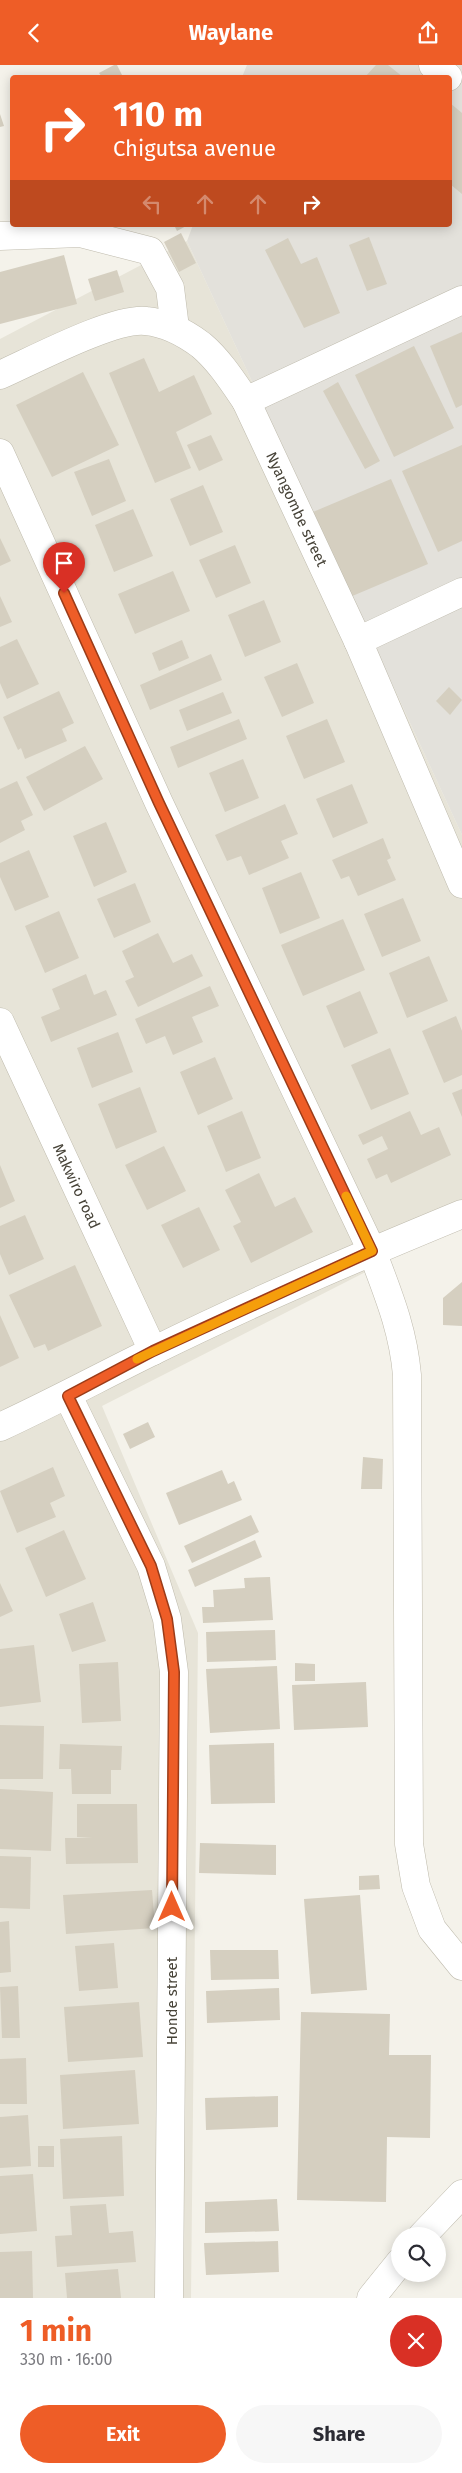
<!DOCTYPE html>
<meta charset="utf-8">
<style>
:root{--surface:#fff;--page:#f7f7f7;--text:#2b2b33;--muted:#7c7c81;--accent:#ee5d27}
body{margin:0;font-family:"Fira Sans",sans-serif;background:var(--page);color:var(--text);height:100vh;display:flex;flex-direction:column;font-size:19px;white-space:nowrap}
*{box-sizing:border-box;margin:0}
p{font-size:16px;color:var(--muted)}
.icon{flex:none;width:28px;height:28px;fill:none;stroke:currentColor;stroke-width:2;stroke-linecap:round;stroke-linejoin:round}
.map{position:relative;height:2233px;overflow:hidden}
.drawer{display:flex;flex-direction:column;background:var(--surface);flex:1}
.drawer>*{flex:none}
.hud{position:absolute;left:10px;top:10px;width:442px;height:152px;border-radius:5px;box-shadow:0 2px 12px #0003;background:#ee5d27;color:#fff;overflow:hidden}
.buttons{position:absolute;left:391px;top:2162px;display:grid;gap:10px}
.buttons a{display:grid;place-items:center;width:55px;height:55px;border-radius:50%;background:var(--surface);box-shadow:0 2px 12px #0003;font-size:25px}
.pin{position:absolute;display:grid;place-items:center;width:42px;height:42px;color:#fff;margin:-51px -21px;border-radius:50% 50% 50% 0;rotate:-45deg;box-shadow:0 0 5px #0007}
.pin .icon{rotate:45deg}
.me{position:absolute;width:55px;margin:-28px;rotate:0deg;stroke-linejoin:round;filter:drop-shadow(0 0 4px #0008)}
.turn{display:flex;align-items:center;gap:18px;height:105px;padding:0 20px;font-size:22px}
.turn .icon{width:65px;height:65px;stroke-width:2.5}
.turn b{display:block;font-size:35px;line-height:42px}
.lanes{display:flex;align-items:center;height:48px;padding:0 20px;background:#0003;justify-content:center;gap:25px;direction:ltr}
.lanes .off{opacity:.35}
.round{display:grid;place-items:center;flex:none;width:52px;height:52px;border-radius:26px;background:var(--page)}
.headline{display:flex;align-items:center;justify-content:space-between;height:85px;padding:0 20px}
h1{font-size:30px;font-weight:700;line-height:38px;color:var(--accent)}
.cta{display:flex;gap:10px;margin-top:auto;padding:10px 20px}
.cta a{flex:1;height:58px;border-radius:30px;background:var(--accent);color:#fff;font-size:20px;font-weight:700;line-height:58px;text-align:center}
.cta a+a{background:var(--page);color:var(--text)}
header{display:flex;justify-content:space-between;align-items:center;height:65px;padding:0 20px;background:var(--accent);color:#fff;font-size:22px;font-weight:700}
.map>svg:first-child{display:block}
</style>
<header><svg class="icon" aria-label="back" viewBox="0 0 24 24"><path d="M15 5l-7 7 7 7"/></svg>Waylane<svg class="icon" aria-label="share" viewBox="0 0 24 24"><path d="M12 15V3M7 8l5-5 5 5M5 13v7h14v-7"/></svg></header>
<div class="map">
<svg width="462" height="2233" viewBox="0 0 462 2233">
<rect width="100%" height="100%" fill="#f4f2ea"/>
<polygon fill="#e7e4d8" points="187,176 462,770 462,1158 102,1341 198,1568 191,2233 0,2233 0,274"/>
<polygon fill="#e3e1db" points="247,0 462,0 462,770 187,176 193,160 450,160 450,12 242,12"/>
<g fill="#d5cfc0">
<polygon points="114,0 117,0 123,12 102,12 99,8"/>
<polygon points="376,0 388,0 403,12 365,12"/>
<polygon points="450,38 462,48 462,129 450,119"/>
<polygon points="0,49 4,61 0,62"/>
<polygon points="174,160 188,160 177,166"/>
<polygon points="181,168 196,198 179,207 164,177"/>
<polygon points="369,172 387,219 367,226 349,180"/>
<polygon points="288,173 301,199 317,192 340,248 304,263 265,185"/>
<polygon points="64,190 77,239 0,259 0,207"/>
<polygon points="117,205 124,227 95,236 88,214"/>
<polygon points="462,267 462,340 456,343 430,281"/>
<polygon points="414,281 454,363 394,392 355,310"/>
<polygon points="144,293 159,327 194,310 212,349 176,367 191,403 155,418 109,308"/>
<polygon points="83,307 119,380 52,412 16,340"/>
<polygon points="338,317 380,396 365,404 323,326"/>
<polygon points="211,370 223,395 199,406 187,380"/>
<polygon points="462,380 462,476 438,487 402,406"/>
<polygon points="109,394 126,436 92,451 74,407"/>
<polygon points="391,414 428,499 350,532 313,447"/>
<polygon points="203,420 223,467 190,481 170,434"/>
<polygon points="133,444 153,491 114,507 95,460"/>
<polygon points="0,473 11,496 0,501"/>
<polygon points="235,480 251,518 216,533 199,495"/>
<polygon points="173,506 190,546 135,569 118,529"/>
<polygon points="0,531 12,557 0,562"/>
<polygon points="264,535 281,577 245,592 228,550"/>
<polygon points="17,574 39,619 7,634 0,618 0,582"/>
<polygon points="182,575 189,593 159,606 152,588"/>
<polygon points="211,589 222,615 150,645 140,620"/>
<polygon points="297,598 314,638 282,652 264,612"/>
<polygon points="449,622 462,635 450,650 436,636"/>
<polygon points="59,626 74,658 62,664 67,676 25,694 21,683 18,685 3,652"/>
<polygon points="223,627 232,648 187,666 179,645"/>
<polygon points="239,654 247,674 178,703 170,682"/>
<polygon points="327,654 345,697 304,714 286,671"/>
<polygon points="85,681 103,714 44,746 26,712"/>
<polygon points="243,694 259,733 225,747 209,708"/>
<polygon points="17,716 33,750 21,756 25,765 0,778 0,724"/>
<polygon points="352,719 368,758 333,773 316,734"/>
<polygon points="285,739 298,769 281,776 289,793 249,810 241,791 227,796 215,770"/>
<polygon points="106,757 127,807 94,822 73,771"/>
<polygon points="383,773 391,793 387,795 396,815 358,831 349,811 341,814 332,795"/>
<polygon points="29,785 49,832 15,846 0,812 0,798"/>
<polygon points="301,807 320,853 280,869 262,823"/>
<polygon points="135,818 151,857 114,873 97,834"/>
<polygon points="403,833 421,876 382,892 364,849"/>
<polygon points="59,846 79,893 45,908 25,861"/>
<polygon points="343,854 365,905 303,931 281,880"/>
<polygon points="158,868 173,898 192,889 203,911 138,942 125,916 134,912 122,886"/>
<polygon points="429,891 448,936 407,953 389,908"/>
<polygon points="86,909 94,930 106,925 117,950 51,977 41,952 60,944 52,924"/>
<polygon points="210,921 219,941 192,952 203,977 173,990 165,971 146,979 135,954"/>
<polygon points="360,926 378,968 344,983 326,941"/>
<polygon points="456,951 462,966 462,1010 444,1018 422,966"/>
<polygon points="118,967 133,1007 92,1023 77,983"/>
<polygon points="390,983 409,1029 371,1045 351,1000"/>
<polygon points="215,992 233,1034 198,1050 180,1007"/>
<polygon points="140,1022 157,1067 116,1084 98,1039"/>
<polygon points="462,1024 462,1052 452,1028"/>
<polygon points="242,1046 261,1093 226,1107 207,1061"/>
<polygon points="410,1046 421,1070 439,1062 451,1090 391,1118 387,1109 376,1114 367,1094 388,1084 382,1071 363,1080 358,1070"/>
<polygon points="164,1081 186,1126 147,1145 125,1100"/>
<polygon points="0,1100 15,1136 0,1143"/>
<polygon points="259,1108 275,1142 295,1132 313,1167 251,1198 233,1161 241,1157 225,1125"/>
<polygon points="199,1142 220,1185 183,1203 161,1160"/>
<polygon points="25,1150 44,1194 9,1210 0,1189 0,1161"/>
<polygon points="75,1200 102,1261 48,1286 45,1279 34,1283 9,1230"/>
<polygon points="462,1217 462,1261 443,1260 443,1233"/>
<polygon points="0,1250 19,1293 0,1302"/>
<polygon points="148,1357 155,1372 130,1384 123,1369"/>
<polygon points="363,1392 383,1394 382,1424 361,1424"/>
<polygon points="53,1402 65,1431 50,1438 56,1452 17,1468 0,1426"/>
<polygon points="222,1405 228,1419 234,1416 242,1435 179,1460 166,1428"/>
<polygon points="251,1450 259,1467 192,1498 184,1481"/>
<polygon points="64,1465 86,1514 46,1532 25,1483"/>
<polygon points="255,1475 262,1492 195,1522 188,1505"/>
<polygon points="270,1512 273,1555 203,1558 202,1542 214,1542 213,1525 245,1523 244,1513"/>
<polygon points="0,1518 13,1546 0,1552"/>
<polygon points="93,1537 106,1576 72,1587 59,1549"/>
<polygon points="275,1565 276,1595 207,1597 206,1567"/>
<polygon points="34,1580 41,1637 0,1642 0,1584"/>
<polygon points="118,1597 121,1656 82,1658 79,1599"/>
<polygon points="295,1598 315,1599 315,1616 295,1616"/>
<polygon points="277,1601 280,1664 210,1668 206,1604"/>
<polygon points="366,1617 368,1662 294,1665 292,1620"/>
<polygon points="0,1660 44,1661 43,1714 0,1714"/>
<polygon points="274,1678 275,1738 211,1739 209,1680"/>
<polygon points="60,1679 122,1681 121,1705 111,1705 111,1729 72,1729 71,1704 59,1704"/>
<polygon points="0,1724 53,1727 51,1786 0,1784"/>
<polygon points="77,1739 137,1739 138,1798 66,1799 65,1773 92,1773 77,1772"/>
<polygon points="200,1778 276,1780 276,1810 199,1808"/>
<polygon points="0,1791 31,1792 30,1844 0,1843"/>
<polygon points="379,1810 380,1824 359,1825 359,1811"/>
<polygon points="152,1825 155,1863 66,1869 63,1830"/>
<polygon points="360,1830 367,1925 311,1929 304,1834"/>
<polygon points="9,1856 11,1907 0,1908 0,1857"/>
<polygon points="114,1878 118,1923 79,1926 75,1881"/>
<polygon points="210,1885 278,1885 279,1914 211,1915"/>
<polygon points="18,1921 20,1973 2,1973 0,1922"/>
<polygon points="279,1923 280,1955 207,1958 206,1926"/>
<polygon points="139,1937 143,1992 68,1997 64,1942"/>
<polygon points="301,1947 390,1949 389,1990 431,1990 430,2073 387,2072 386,2137 297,2135"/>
<polygon points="26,1993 27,2039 0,2039 0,1994"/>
<polygon points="135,2005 139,2059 63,2064 60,2010"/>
<polygon points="278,2031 278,2062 206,2065 205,2033"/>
<polygon points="28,2050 31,2101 0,2103 0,2052"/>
<polygon points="122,2071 124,2131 63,2134 60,2074"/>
<rect x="38" y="2081" width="16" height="21"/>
<polygon points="33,2109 37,2166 0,2169 0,2111"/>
<polygon points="277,2134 279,2166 205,2168 205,2137"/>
<polygon points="106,2139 109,2168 133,2166 136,2197 57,2202 55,2171 72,2170 70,2141"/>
<polygon points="278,2176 279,2207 206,2210 204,2178"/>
<polygon points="32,2186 33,2233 0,2233 0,2187"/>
<polygon points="118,2204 121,2233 67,2233 65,2208"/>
</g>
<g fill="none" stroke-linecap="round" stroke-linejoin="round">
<defs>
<g id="minor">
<polyline points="433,0 448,12"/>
<polyline points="0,171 80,168 150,186 170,223 175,263"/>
<path id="s1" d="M 0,310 C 32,296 114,252 146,256 C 166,258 185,268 201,280 C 219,295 233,317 246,336 L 358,576 L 462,819"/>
<polyline points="246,336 462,235"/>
<path d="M 0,388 L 159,738 L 372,1186 C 388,1229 403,1264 407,1310 L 409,1779 L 416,1821 L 432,1864 L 462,1901"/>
<polyline points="358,576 462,527"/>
<path id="s2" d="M 0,957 L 153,1286"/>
<polyline points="68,1331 151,1501 167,1554 174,1607 169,2233"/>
<path d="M 0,1362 C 52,1338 102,1311 153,1286 C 254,1236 358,1192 462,1149"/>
<polyline points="422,2171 462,2129"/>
<polyline points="371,2233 400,2197"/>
</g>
</defs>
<use href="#minor" stroke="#bfbbad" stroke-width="29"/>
<use href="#minor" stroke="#fff" stroke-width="28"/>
</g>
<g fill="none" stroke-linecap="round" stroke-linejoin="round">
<defs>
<polyline id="route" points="64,528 159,738 372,1186 153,1286 68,1331 151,1501 167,1554 174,1607 172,1842"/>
</defs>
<use href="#route" stroke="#9b3c19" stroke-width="12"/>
<use href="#route" stroke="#ee5d27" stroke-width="9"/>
<polyline stroke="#f59e0b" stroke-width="9" points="137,1294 372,1186 346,1131"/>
</g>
<g text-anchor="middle" stroke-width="4" stroke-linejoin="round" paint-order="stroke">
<g font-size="15" fill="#474338" stroke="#fff">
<text dy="5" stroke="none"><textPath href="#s1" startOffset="409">Nyangombe street</textPath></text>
<text dy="5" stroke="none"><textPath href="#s2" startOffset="181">Makwiro road</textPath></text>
<text transform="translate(172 1936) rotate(-90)" y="5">Honde street</text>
</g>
</g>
</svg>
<div class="buttons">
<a><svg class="icon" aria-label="search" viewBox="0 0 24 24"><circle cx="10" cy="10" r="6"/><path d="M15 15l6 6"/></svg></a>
</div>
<div class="pin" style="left:64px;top:528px;background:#d93025"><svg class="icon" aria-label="arrive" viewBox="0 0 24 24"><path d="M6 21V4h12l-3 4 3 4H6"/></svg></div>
<svg class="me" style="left:172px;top:1842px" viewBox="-20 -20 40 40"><path d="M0-17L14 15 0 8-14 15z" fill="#ee5d27" stroke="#fff" stroke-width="4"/></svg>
<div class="hud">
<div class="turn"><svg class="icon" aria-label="right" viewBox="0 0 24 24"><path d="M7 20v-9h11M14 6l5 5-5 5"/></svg><div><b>110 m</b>Chigutsa avenue</div></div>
<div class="lanes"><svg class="icon off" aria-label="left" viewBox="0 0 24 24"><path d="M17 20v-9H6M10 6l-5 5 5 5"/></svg><svg class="icon off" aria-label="ahead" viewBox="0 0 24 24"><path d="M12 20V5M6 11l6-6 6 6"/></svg><svg class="icon off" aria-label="ahead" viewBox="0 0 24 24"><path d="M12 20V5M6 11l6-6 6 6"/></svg><svg class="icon" aria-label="right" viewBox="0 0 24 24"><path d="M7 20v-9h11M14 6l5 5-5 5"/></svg></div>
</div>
</div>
<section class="drawer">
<div class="headline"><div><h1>1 min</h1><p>330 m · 16:00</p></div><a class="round" style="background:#d93025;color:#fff"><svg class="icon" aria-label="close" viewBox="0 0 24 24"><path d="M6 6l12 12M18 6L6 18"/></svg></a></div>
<div class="cta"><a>Exit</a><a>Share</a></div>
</section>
